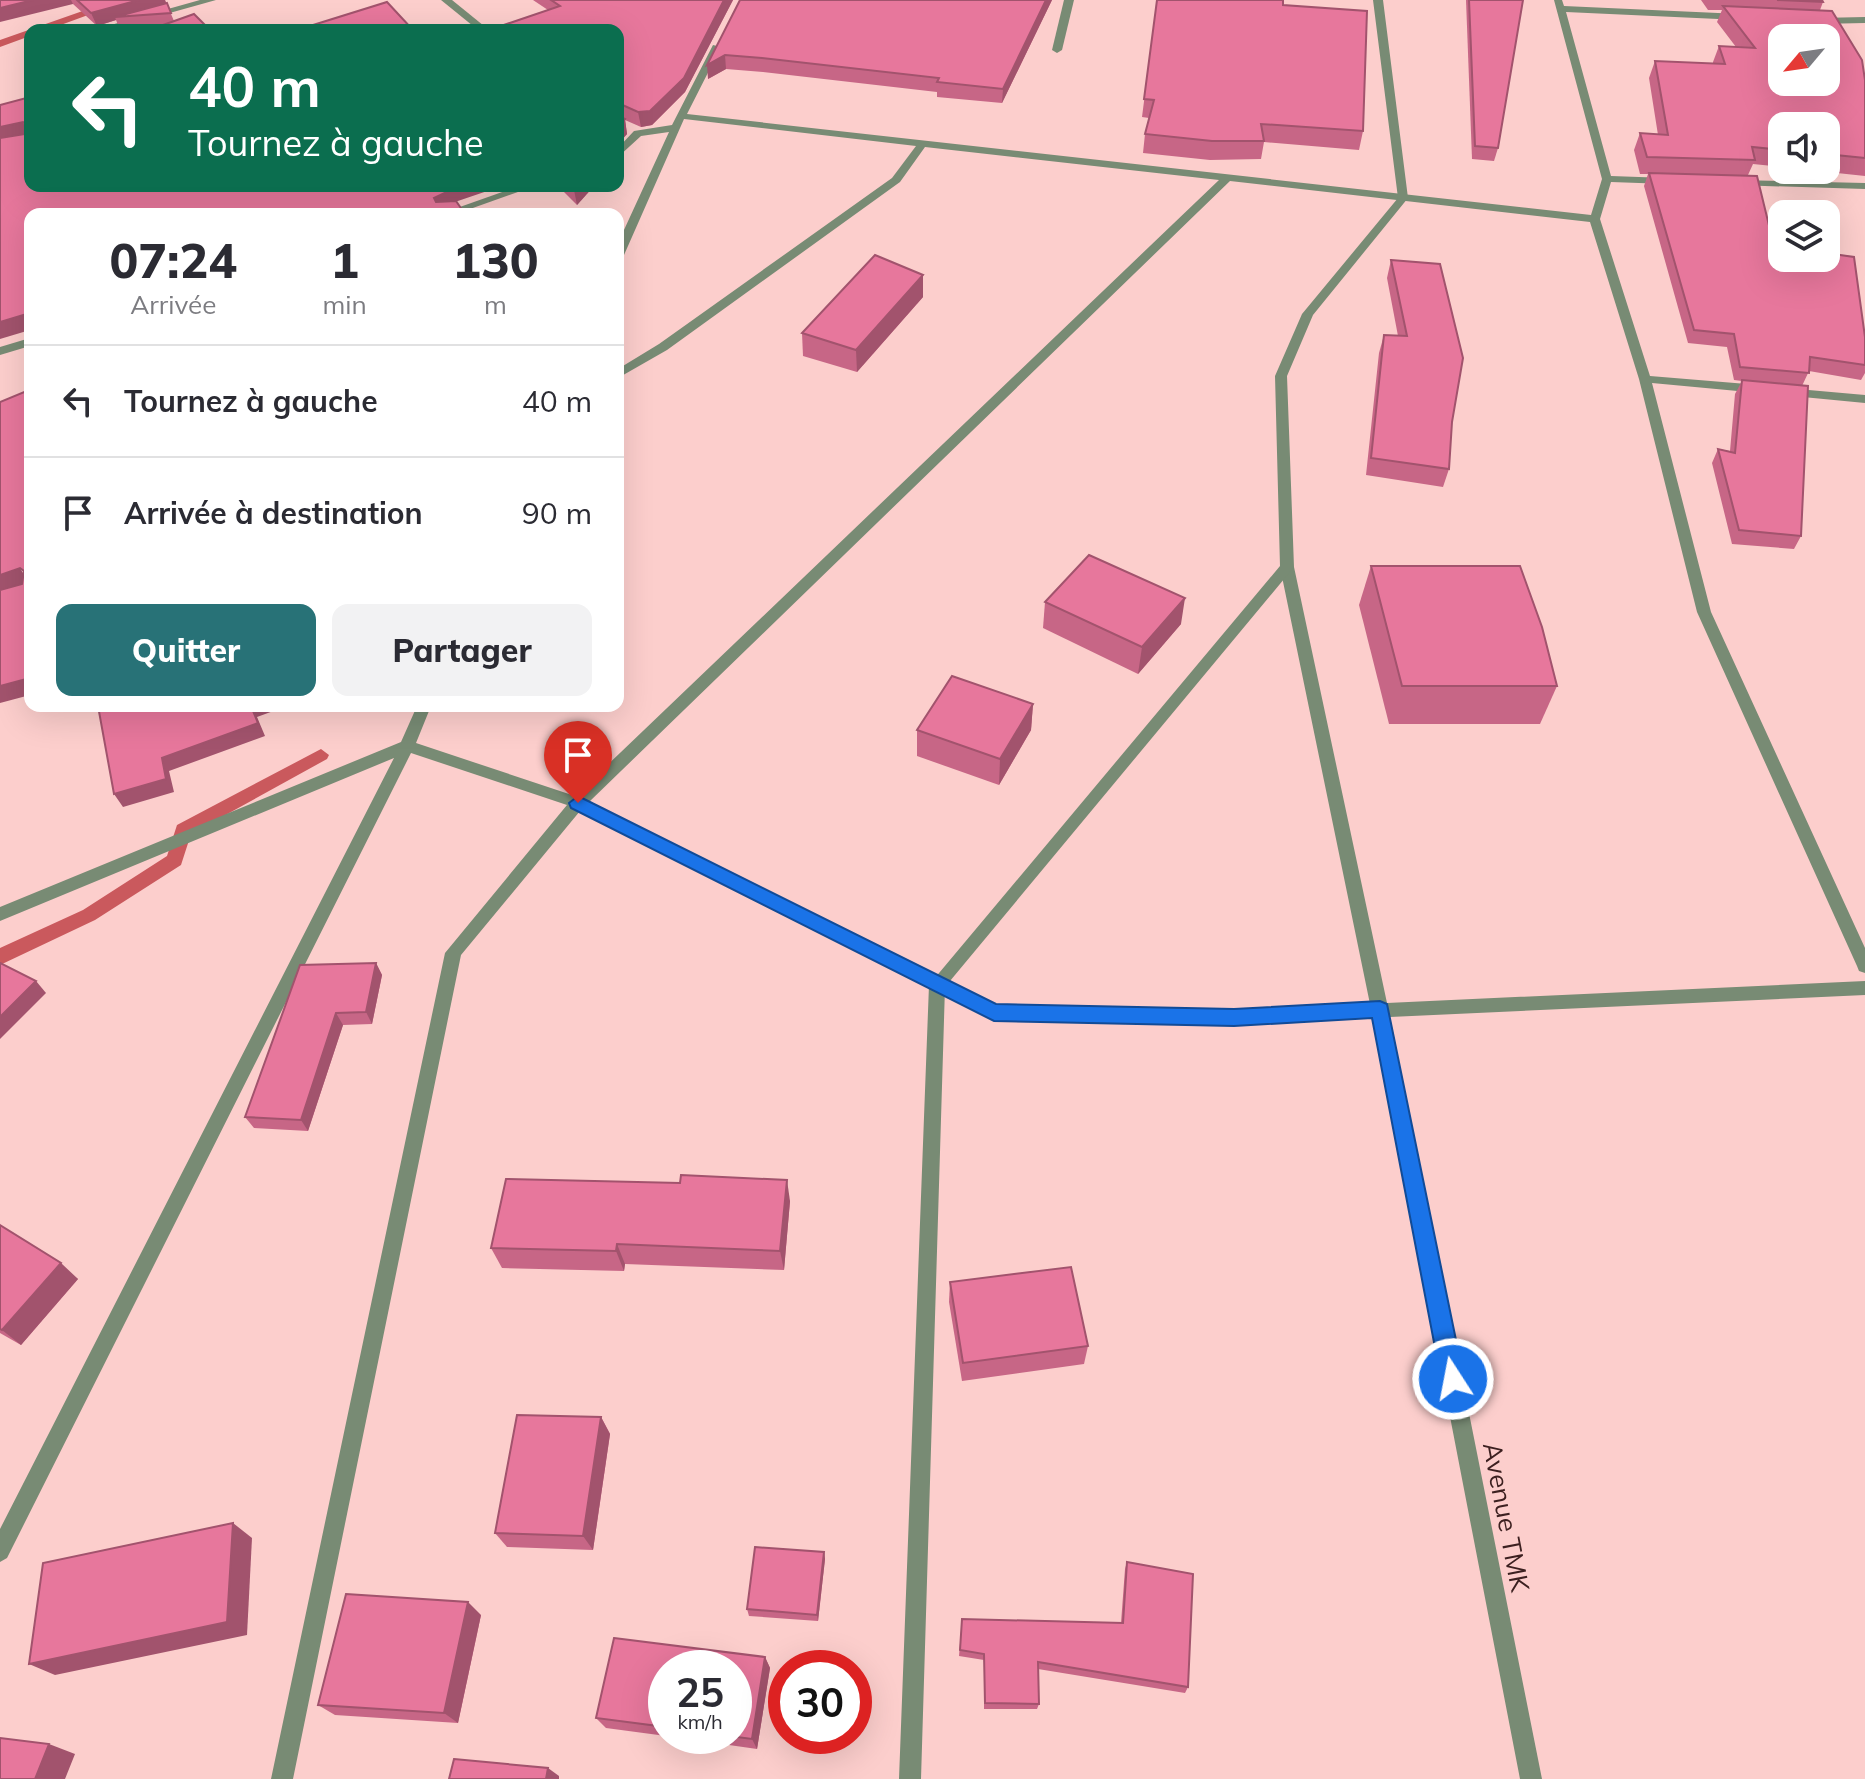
<!DOCTYPE html>
<html lang="fr">
<meta charset="utf-8">
<style>
:root{--surface:#fff;--page:#f2f2f3;--text:#2b2b33;--muted:#7c7c81;--line:#e1e1e2;--accent:#287277}
body{margin:0;font-family:Mulish,sans-serif;background:var(--page);color:var(--text);height:100vh;display:flex;flex-direction:column;font-size:30px;white-space:nowrap}
*{box-sizing:border-box;margin:0}
p{font-size:26px;color:var(--muted)}
.icon{flex:none;width:44px;height:44px;fill:none;stroke:currentColor;stroke-width:2;stroke-linecap:round;stroke-linejoin:round}
.map{position:relative;flex:1;overflow:hidden}
.sheet{position:absolute;left:24px;top:208px;width:600px;height:504px;display:flex;flex-direction:column;background:var(--surface);border-radius:16px;box-shadow:0 8px 32px #0002}
.sheet>*{flex:none}
.banner{position:absolute;left:24px;top:24px;width:600px;height:168px;border-radius:16px;box-shadow:0 8px 32px #0002;background:#0b6e4f;color:#fff;overflow:hidden}
.needle{width:52px;rotate:241deg}
.controls{position:absolute;left:1768px;top:24px;display:grid;gap:16px}
.controls a{display:grid;place-items:center;width:72px;height:72px;border-radius:16px;background:var(--surface);box-shadow:0 8px 32px #0002;font-size:40px}
.speed{position:absolute;left:648px;top:1650px;display:flex;gap:16px;font-size:40px;font-weight:700;text-align:center}
.speed>*{display:grid;place-content:center;width:104px;height:104px;border-radius:50%;background:var(--surface);box-shadow:0 8px 32px #0002;line-height:1}
.speed small{font-size:20px;font-weight:400}
.speed .limit{border:12px solid #d22;background:#fff;color:#111}
.pin{position:absolute;display:grid;place-items:center;width:68px;height:68px;color:#fff;margin:-82px -34px;border-radius:50% 50% 50% 0;rotate:-45deg;box-shadow:0 0 8px #0007}
.pin .icon{rotate:45deg}
.me{position:absolute;width:88px;margin:-44px;rotate:349deg;stroke-linejoin:round;filter:drop-shadow(0 0 6px #0008)}
.turn{display:flex;align-items:center;gap:28px;height:168px;padding:0 32px;font-size:36px}
.turn .icon{width:104px;height:104px;stroke-width:2.5}
.turn b{display:block;font-size:56px;line-height:68px}
.eta{display:flex;justify-content:space-evenly;align-items:center;height:136px;text-align:center}
.eta b{font-size:48px;font-weight:800;line-height:56px}
.action{display:flex;gap:16px;margin-top:auto;padding:16px 32px}
.action a{flex:1;height:92px;border-radius:16px;background:var(--accent);color:#fff;font-size:32px;font-weight:800;line-height:92px;text-align:center}
.action a+a{background:var(--page);color:var(--text)}
ul{padding:0;list-style:none}
li{display:flex;align-items:center;gap:24px;height:112px;padding:0 32px;border-top:2px solid var(--line)}
li div{flex:1}
li b{display:block;font-size:30px}
li em{font-style:normal}
.map>svg:first-child{display:block}
</style>
<div class="map">
<svg width="1865" height="1779" viewBox="0 0 1865 1779">
<rect width="100%" height="100%" fill="#fccecc"/>
<g fill="none" stroke-linecap="round" stroke-linejoin="round">
<g fill="#ca595d" fill-rule="evenodd">
<polygon points="114,0 129,0 47,30 30,30 30,36 0,47 0,40"/>
<polygon points="321,749 329,755 327,759 191,834 181,865 95,920 0,965 0,948 83,910 167,856 177,825"/>
</g>
<g fill="#788b74" fill-rule="evenodd">
<polygon points="200,0 216,0 109,30 93,30"/>
<polygon points="441,0 452,0 489,30 478,30"/>
<polygon points="1064,0 1074,0 1062,50 1057,53 1052,50"/>
<polygon points="1554,0 1562,0 1564,6 1740,14 1745,17 1740,20 1566,12 1611,176 1667,178 1672,181 1667,184 1611,182 1600,219 1650,376 1759,385 1765,389 1759,393 1652,383 1711,612 1865,948 1865,973 1859,971 1857,966 1697,612 1639,379 1590,222 1230,181 589,802 996,1005 1234,1010 1370,1004 1280,567 1287,562 1294,567 1387,1003 1865,981 1865,995 1390,1017 1542,1779 1520,1779 1373,1018 1234,1024 994,1019 580,811 461,955 293,1779 271,1779 445,953 567,805 411,753 7,1558 0,1562 0,1529 394,758 0,921 0,907 401,742 417,706 431,706 416,743 575,796 1219,180 925,147 900,182 667,350 618,378 618,369 659,344 892,178 916,146 684,119 624,255 618,258 618,243 669,132 641,136 618,157 618,148 634,131 672,125 713,45 721,47 687,114 1591,215 1602,179"/>
<polygon points="1865,17 1865,23 1819,24 1814,21 1819,18"/>
<polygon points="1738,180 1865,183 1865,189 1734,185 1733,183"/>
<polygon points="519,186 535,186 456,214 440,214"/>
<polygon points="30,338 30,346 0,355 0,347"/>
<polygon points="1786,388 1865,395 1865,403 1782,395 1780,392"/>
</g>
<polygon fill="#788b74" fill-rule="evenodd" points="1373,0 1383,0 1408,198 1313,315 1287,376 1294,567 945,987 921,1779 899,1779 929,985 1280,566 1275,376 1302,314 1398,198"/>
</g>
<g fill="#c76686">
<polygon points="0,0 165,0 174,21 158,27 120,30 116,20 97,26 73,4"/>
<polygon points="533,0 733,0 685,92 652,125 641,127 625,120 627,134 618,144 618,30 548,10"/>
<polygon points="740,0 1052,0 1002,103 937,97 937,92 763,72 726,69 708,79"/>
<polygon points="1157,0 1283,5 1363,131 1359,150 1264,142 1261,159 1210,160 1143,153 1145,134 1149,118 1142,117"/>
<polygon points="1466,0 1523,0 1498,148 1494,161 1472,159"/>
<polygon points="1701,0 1822,0 1823,2 1820,10 1865,80 1865,176 1809,170 1826,170 1826,126 1782,126 1782,167 1753,164 1748,175 1774,246 1865,337 1865,373 1861,380 1809,371 1802,386 1801,536 1794,549 1732,544 1712,463 1718,449 1730,451 1735,394 1742,381 1734,380 1727,347 1688,343 1644,186 1648,174 1640,174 1634,150 1640,133 1658,135 1649,78 1655,61 1713,64 1713,62 1719,46 1736,47 1717,22 1722,10 1708,10"/>
<polygon points="558,186 594,186 577,205"/>
<polygon points="1391,260 1452,422 1449,469 1443,487 1366,475 1379,353 1384,335 1398,336 1387,278"/>
<polygon points="923,275 923,297 857,372 803,356 802,333"/>
<polygon points="1371,566 1557,686 1540,724 1389,724 1359,605"/>
<polygon points="1045,602 1181,624 1138,674 1043,628"/>
<polygon points="1033,704 1031,730 999,785 917,756 917,730"/>
<polygon points="376,963 382,975 372,1024 343,1025 308,1131 254,1128 245,1117"/>
<polygon points="680,1183 790,1201 784,1270 625,1264 624,1271 502,1268 491,1248"/>
<polygon points="0,1225 78,1279 21,1345 0,1333"/>
<polygon points="950,1282 1088,1346 1084,1364 962,1381 949,1302"/>
<polygon points="601,1417 610,1434 593,1550 507,1547 495,1533"/>
<polygon points="824,1552 825,1559 818,1621 749,1616 747,1609"/>
<polygon points="1127,1562 1188,1687 1185,1693 1038,1669 1039,1704 1037,1709 984,1709 984,1660 959,1656 962,1619 1121,1623 1125,1569"/>
<polygon points="481,1615 458,1723 335,1715 318,1705"/>
<polygon points="614,1638 765,1657 770,1668 757,1749 666,1736 734,1736 734,1668 666,1668 666,1736 606,1728 596,1718"/>
</g>
<g fill="#a2536d">
<polygon points="33,0 71,0 73,4 0,22 0,8"/>
<polygon points="139,0 165,0 167,6 115,17 116,20 97,26 91,13"/>
<polygon points="724,0 733,0 685,92 652,125 641,127 638,112"/>
<polygon points="1046,0 1052,0 1002,103 1003,89"/>
<polygon points="725,55 726,69 708,79 707,65"/>
<polygon points="625,119 627,134 618,144 618,127"/>
<polygon points="23,122 29,136 0,143 0,127"/>
<polygon points="455,186 502,186 452,203 437,212 434,198 447,188"/>
<polygon points="578,186 594,186 577,205 574,190"/>
<polygon points="923,275 923,297 857,372 856,350"/>
<polygon points="30,313 30,330 0,339 0,322"/>
<polygon points="20,568 29,583 0,592 0,575"/>
<polygon points="1185,598 1181,624 1138,674 1142,647"/>
<polygon points="30,678 30,695 0,703 0,686"/>
<polygon points="1033,704 1031,730 999,785 1000,759"/>
<polygon points="251,706 287,706 257,717 265,736 169,771 174,792 123,807 114,794 162,758"/>
<polygon points="376,963 382,975 372,1024 366,1012"/>
<polygon points="36,981 46,993 0,1039 0,1017"/>
<polygon points="336,1013 343,1025 308,1131 301,1120"/>
<polygon points="787,1180 790,1201 784,1270 780,1251"/>
<polygon points="617,1244 625,1264 624,1271 616,1251"/>
<polygon points="61,1263 78,1279 21,1345 2,1330"/>
<polygon points="601,1417 610,1434 593,1550 583,1536"/>
<polygon points="233,1523 252,1538 247,1635 55,1675 29,1664"/>
<polygon points="824,1552 825,1559 818,1621 817,1615"/>
<polygon points="468,1602 481,1615 458,1723 444,1713"/>
<polygon points="765,1657 770,1668 757,1749 752,1739"/>
<polygon points="49,1744 75,1754 65,1779 35,1779"/>
<polygon points="548,1768 559,1776 559,1779 546,1779"/>
</g>
<g fill="#e7779c" stroke="#a2536d" stroke-width="2" fill-rule="evenodd">
<polygon points="0,0 33,0 0,8"/>
<polygon points="77,0 139,0 91,13"/>
<polygon points="551,0 724,0 684,78 650,111 638,112 618,103 618,30 489,30 560,6"/>
<polygon points="740,0 1046,0 1003,89 937,82 939,78 762,58 725,55 707,65"/>
<polygon points="1157,0 1283,0 1283,5 1367,11 1363,131 1261,124 1264,141 1212,141 1145,134 1154,100 1144,99"/>
<polygon points="1469,0 1523,0 1498,148 1475,146"/>
<polygon points="1777,0 1822,0 1823,2"/>
<polygon points="387,2 413,30 297,30"/>
<polygon points="167,3 171,13 115,17"/>
<path d="M 1723,6 L 1832,11 L 1862,60 L 1865,80 L 1865,158 L 1826,154 L 1826,126 L 1782,126 L 1782,150 L 1752,147 L 1755,160 L 1647,157 L 1640,133 L 1668,135 L 1655,61 L 1725,64 L 1719,46 L 1755,48 ZM 1782,38 L 1826,38 L 1826,82 L 1782,82 Z"/>
<polygon points="194,14 210,30 149,30"/>
<polygon points="30,97 30,186 455,186 447,188 449,191 434,198 436,202 456,201 465,214 30,214 30,313 0,322 0,138 24,134 26,125 23,122 0,127 0,105"/>
<polygon points="618,115 625,119 618,127"/>
<polygon points="1649,173 1757,176 1774,246 1782,247 1782,258 1826,258 1826,253 1854,257 1865,337 1865,365 1810,357 1809,373 1740,367 1734,334 1694,330"/>
<polygon points="875,255 923,275 856,350 802,333"/>
<polygon points="1391,260 1440,264 1463,358 1452,422 1449,469 1371,458 1384,335 1407,336"/>
<polygon points="1742,380 1808,386 1801,536 1739,530 1718,449 1735,453"/>
<polygon points="29,390 30,392 30,678 0,686 0,590 22,584 24,571 20,568 0,575 0,402"/>
<polygon points="1089,555 1185,598 1142,647 1045,602"/>
<polygon points="1371,566 1520,566 1542,627 1557,686 1402,686"/>
<polygon points="952,676 1033,704 1000,759 917,730"/>
<polygon points="98,706 251,706 258,723 162,758 166,779 114,794"/>
<polygon points="0,963 36,981 0,1017"/>
<polygon points="376,963 366,1012 336,1013 301,1120 245,1117 300,965"/>
<polygon points="681,1175 787,1180 780,1251 617,1244 616,1251 491,1248 506,1179 680,1183"/>
<polygon points="0,1225 61,1263 2,1330 0,1329"/>
<polygon points="1071,1267 1088,1346 963,1363 950,1282"/>
<polygon points="517,1415 601,1417 583,1536 495,1533"/>
<polygon points="233,1523 227,1622 29,1664 43,1563"/>
<polygon points="755,1547 824,1552 817,1615 747,1609"/>
<polygon points="1127,1562 1193,1574 1188,1687 1038,1662 1039,1704 985,1703 984,1654 960,1650 962,1619 1123,1623"/>
<polygon points="346,1594 468,1602 444,1713 318,1705"/>
<polygon points="614,1638 765,1657 752,1739 729,1736 734,1736 734,1668 666,1668 666,1727 596,1718"/>
<polygon points="0,1738 49,1744 35,1779 0,1779"/>
<polygon points="454,1759 548,1768 546,1779 449,1779"/>
</g>
<polygon fill="#1a73e8" stroke="#114b97" stroke-width="2" points="578,796 996,1004 1234,1009 1380,1001 1387,1004 1464,1379 1461,1387 1453,1390 1445,1387 1441,1379 1372,1018 1234,1026 994,1021 571,808 569,803"/>
<g text-anchor="middle" stroke-width="8" stroke-linejoin="round" paint-order="stroke">
<g font-size="26" fill="#3c2020" stroke="#fccecc">
<text transform="translate(1506 1517) rotate(79)" y="9">Avenue TMK</text>
</g>
</g>
</svg>
<div class="controls">
<a><svg class="needle" viewBox="-14 -14 28 28"><path d="M0-13l5 13h-10z" fill="#e53935"/><path d="M0 13l5-13h-10z" fill="#7c7c81"/></svg></a>
<a><svg class="icon" aria-label="sound" viewBox="0 0 24 24"><path d="M4 9h4l5-4v14l-5-4H4zM17 9q2 3 0 6"/></svg></a>
<a><svg class="icon" aria-label="layers" viewBox="0 0 24 24"><path d="M12 4l9 5-9 5-9-5zM3 14l9 5 9-5"/></svg></a>
</div>
<div class="speed"><div>25<small>km/h</small></div><div class="limit">30</div></div>
<div class="pin" style="left:578px;top:803px;background:#d93025"><svg class="icon" aria-label="arrive" viewBox="0 0 24 24"><path d="M6 21V4h12l-3 4 3 4H6"/></svg></div>
<svg class="me" style="left:1453px;top:1379px" viewBox="-20 -20 40 40"><circle r="17" fill="#1a73e8" stroke="#fff" stroke-width="3"/><path d="M0-11L8 9 0 5-8 9z" fill="#fff"/></svg>
<div class="banner">
<div class="turn"><svg class="icon" aria-label="left" viewBox="0 0 24 24"><path d="M17 20v-9H6M10 6l-5 5 5 5"/></svg><div><b>40 m</b>Tournez à gauche</div></div>
</div>
<section class="sheet">
<div class="eta">
<div><b>07:24</b><p>Arrivée</p></div>
<div><b>1</b><p>min</p></div>
<div><b>130</b><p>m</p></div>
</div>
<ul>
<li><svg class="icon" aria-label="left" viewBox="0 0 24 24"><path d="M17 20v-9H6M10 6l-5 5 5 5"/></svg><div><b>Tournez à gauche</b></div><em>40 m</em></li>
<li><svg class="icon" aria-label="arrive" viewBox="0 0 24 24"><path d="M6 21V4h12l-3 4 3 4H6"/></svg><div><b>Arrivée à destination</b></div><em>90 m</em></li>
</ul>
<div class="action"><a>Quitter</a><a>Partager</a></div>
</section>
</div>
